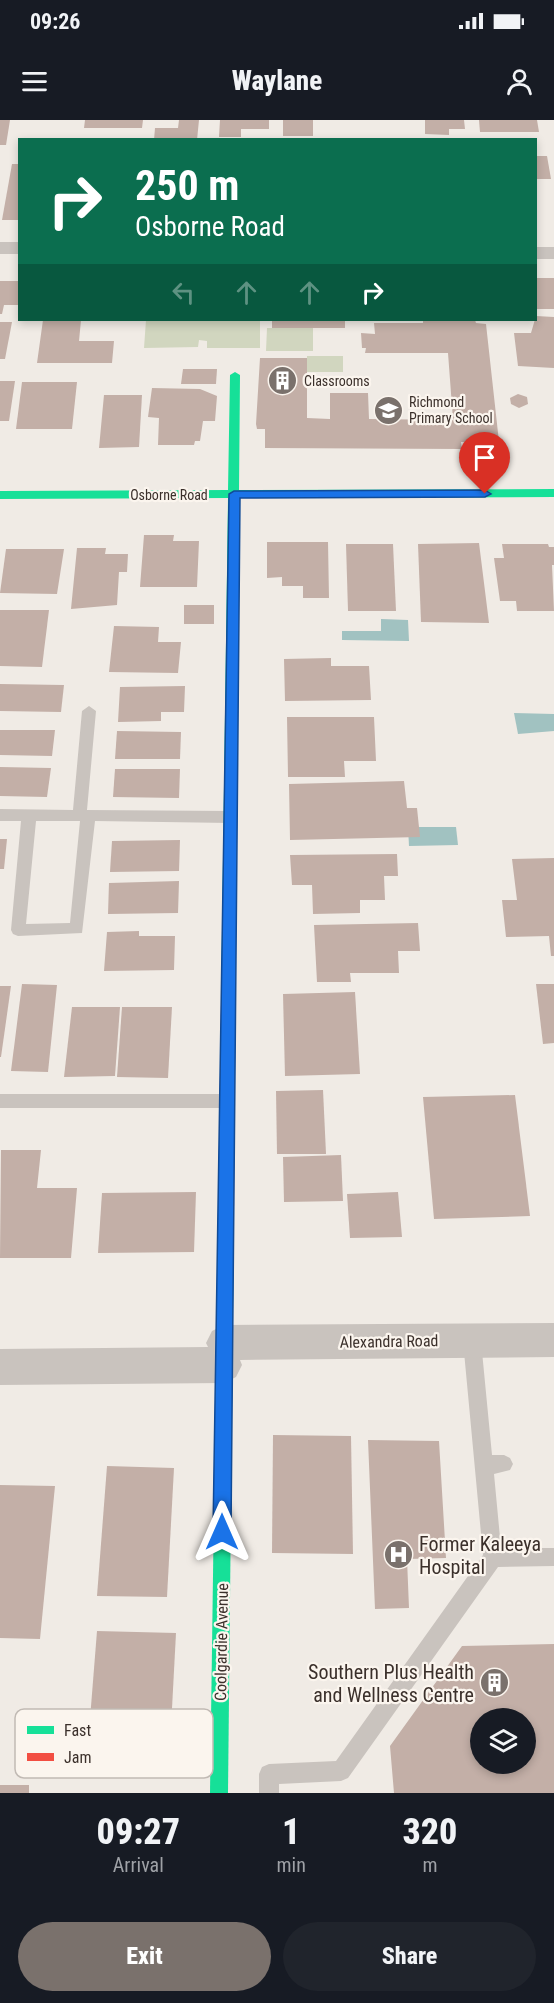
<!DOCTYPE html>
<style>
:root{--surface:#171b24;--page:#20242c;--text:#f1f3f6;--muted:#9ea1a6;--accent:#7a716c}
body{margin:0;font-family:"Roboto Condensed",sans-serif;background:var(--page);color:var(--text);height:100vh;display:flex;flex-direction:column;font-size:22px;white-space:nowrap}
*{box-sizing:border-box;margin:0}
p{font-size:20px;color:var(--muted)}
.icon{flex:none;width:33px;height:33px;fill:none;stroke:currentColor;stroke-width:2;stroke-linecap:round;stroke-linejoin:round}
.map{position:relative;height:1673px;overflow:hidden}
.panel{display:flex;flex-direction:column;background:var(--surface);flex:1}
.panel>*{flex:none}
.banner{position:absolute;left:18px;top:18px;width:519px;height:183px;border-radius:0px;box-shadow:0 3px 9px #0003;background:#0b6e4f;color:#fff;overflow:hidden}
.fabs{position:absolute;left:470px;top:1588px;display:grid;gap:12px}
.fabs a{display:grid;place-items:center;width:66px;height:66px;border-radius:50%;background:var(--surface);box-shadow:0 3px 9px #0003;font-size:30px}
.pin{position:absolute;display:grid;place-items:center;width:51px;height:51px;color:#fff;margin:-62px -26px;border-radius:50% 50% 50% 0;rotate:-45deg;box-shadow:0 0 6px #0007}
.pin .icon{rotate:45deg}
.me{position:absolute;width:66px;margin:-33px;rotate:0deg;stroke-linejoin:round;filter:drop-shadow(0 0 4px #0008)}
.turn{display:flex;align-items:center;gap:21px;height:126px;padding:0 18px;font-size:27px}
.turn .icon{width:78px;height:78px;stroke-width:2.5}
.turn b{display:block;font-size:42px;line-height:51px}
.lanes{display:flex;align-items:center;height:57px;padding:0 18px;background:#0003;justify-content:center;gap:30px;direction:ltr}
.lanes .off{opacity:.35}
.eta{display:flex;justify-content:space-evenly;align-items:center;height:102px;text-align:center}
.eta b{font-size:36px;font-weight:800;line-height:42px}
.button{display:flex;gap:12px;margin-top:auto;padding:12px 18px}
.button a{flex:1;height:69px;border-radius:36px;background:var(--accent);color:#fff;font-size:24px;font-weight:800;line-height:69px;text-align:center}
.button a+a{background:var(--page);color:var(--text)}
.status{display:flex;justify-content:space-between;align-items:center;height:42px;padding:0 30px;background:var(--surface);direction:ltr}
.status svg{height:16px;fill:currentColor}
header{display:flex;justify-content:space-between;align-items:center;height:78px;padding:0 18px;background:var(--surface);font-size:27px;font-weight:800}
.map>svg:first-child{display:block}
</style>
<div class="status"><b>09:26</b><svg viewBox="0 0 49 12"><path d="M0 12V9h3v3zM5 12V6h3v6zM10 12V3h3v9zM15 12V0h3v12zM26 1h20v11H26zM47 4h2v5h-2z"/></svg></div>
<header><svg class="icon" aria-label="menu" viewBox="0 0 24 24"><path d="M4 6h16M4 12h16M4 18h16"/></svg>Waylane<svg class="icon" aria-label="person" viewBox="0 0 24 24"><circle cx="12" cy="8" r="4"/><path d="M4 21q1-7 8-7t8 7"/></svg></header>
<div class="map">
<svg width="554" height="1673" viewBox="0 0 554 1673">
<rect width="100%" height="100%" fill="#f0ebe5"/>
<g fill="#d1d6bf">
<polygon points="146,200 260,200 260,228 207,228 207,221 199,220 198,227 144,228"/>
<polygon points="267,208 313,208 313,231 266,231"/>
<rect x="307" y="236" width="36" height="16"/>
</g>
<g fill="#a1c2c1">
<polygon points="381,499 408,500 409,521 342,520 342,511 381,511"/>
<polygon points="514,593 554,594 554,611 518,614"/>
<polygon points="408,707 456,707 458,725 409,726"/>
</g>
<g fill="#c3afa7" fill-rule="evenodd">
<polygon points="0,0 10,0 6,25 0,25"/>
<polygon points="85,0 143,0 142,8 84,8"/>
<polygon points="179,0 199,0 197,20 154,20 155,8 178,8"/>
<polygon points="220,0 269,0 269,9 241,9 241,17 219,17"/>
<rect x="283" y="0" width="30" height="16"/>
<polygon points="425,0 464,0 465,9 449,9 449,15 425,14"/>
<polygon points="479,0 537,0 539,12 480,12"/>
<polygon points="536,36 547,36 551,59 536,59"/>
<polygon points="12,44 20,44 20,100 2,100"/>
<rect x="536" y="158" width="18" height="31"/>
<polygon points="0,161 20,161 20,185 4,185 2,194 0,194"/>
<polygon points="536,196 554,197 554,248 518,246 514,213 531,213"/>
<polygon points="43,200 81,200 79,221 114,221 112,243 37,243"/>
<rect x="272" y="200" width="73" height="8"/>
<polygon points="423,200 475,200 476,203 486,204 499,322 461,322 462,329 265,328 265,309 257,309 256,304 260,238 307,238 307,298 330,299 330,273 368,273 369,299 453,300 448,233 365,233 366,228 362,228 361,213 375,214 374,203 423,203"/>
<polygon points="0,202 12,202 5,239 0,239"/>
<polygon points="183,249 217,249 216,264 181,264"/>
<polygon points="0,261 15,261 9,301 0,301"/>
<polygon points="22,262 77,262 72,309 16,309"/>
<polygon points="152,268 200,269 217,276 215,301 203,301 200,321 195,321 194,325 158,325 159,298 148,297"/>
<polygon points="518,274 527,277 528,284 519,288 511,284 510,278"/>
<polygon points="104,275 142,275 139,327 99,328"/>
<polygon points="144,415 174,415 173,421 199,421 197,467 140,467"/>
<polygon points="267,422 328,422 329,478 303,478 303,466 282,466 282,457 267,458"/>
<polygon points="479,423 489,503 421,502 418,424"/>
<polygon points="346,424 393,424 396,491 348,491"/>
<polygon points="502,424 548,424 549,427 554,427 554,445 552,445 554,491 517,491 516,481 500,481 494,438 504,438"/>
<polygon points="77,428 106,428 105,434 128,434 127,452 119,452 117,485 71,489"/>
<polygon points="6,429 64,429 57,474 0,473"/>
<rect x="184" y="485" width="30" height="19"/>
<polygon points="0,490 49,490 42,547 0,546"/>
<polygon points="114,506 159,507 158,522 181,522 178,553 109,552"/>
<polygon points="331,538 331,546 369,546 371,580 285,581 284,539"/>
<polygon points="0,564 64,565 61,592 0,591"/>
<polygon points="185,566 184,592 161,592 161,601 118,602 120,567"/>
<polygon points="287,597 374,597 376,641 344,641 345,657 288,657"/>
<polygon points="0,610 55,610 52,636 0,635"/>
<polygon points="117,611 181,612 180,639 115,639"/>
<polygon points="0,647 51,648 47,677 0,676"/>
<polygon points="115,649 180,649 179,678 113,677"/>
<polygon points="404,661 407,688 417,688 420,717 290,720 289,664"/>
<polygon points="0,719 7,719 4,749 0,749"/>
<polygon points="180,720 179,751 110,752 112,721"/>
<polygon points="397,734 398,756 384,756 385,780 360,780 360,793 313,794 312,765 292,765 290,735"/>
<polygon points="554,738 554,836 551,836 549,816 506,817 502,780 517,780 512,739"/>
<polygon points="179,761 178,793 108,794 109,763"/>
<polygon points="418,803 420,831 398,831 399,853 350,853 351,862 317,862 314,805"/>
<polygon points="139,811 139,816 175,816 174,850 104,851 107,812"/>
<polygon points="22,864 57,865 48,952 11,951"/>
<polygon points="536,864 554,864 554,923 543,924"/>
<polygon points="0,866 11,866 1,937 0,937"/>
<polygon points="355,872 360,954 285,956 283,874"/>
<polygon points="72,887 120,887 115,956 64,957"/>
<polygon points="122,887 172,887 168,958 117,957"/>
<polygon points="323,970 326,1034 277,1034 276,971"/>
<polygon points="515,975 530,1096 434,1099 423,977"/>
<polygon points="1,1030 41,1030 37,1068 77,1068 71,1138 0,1138"/>
<polygon points="341,1035 343,1081 284,1082 283,1037"/>
<polygon points="196,1072 194,1132 98,1133 102,1073"/>
<polygon points="398,1072 402,1117 350,1118 347,1074"/>
<polygon points="273,1315 351,1316 353,1434 272,1433"/>
<polygon points="368,1320 439,1321 446,1438 407,1439 409,1488 375,1489"/>
<polygon points="107,1346 174,1348 167,1477 97,1476"/>
<polygon points="0,1365 55,1366 40,1519 0,1518"/>
<polygon points="97,1511 176,1513 170,1626 88,1624"/>
<path d="M 554,1524 L 554,1673 L 394,1673 L 390,1626 L 462,1526 ZM 480,1599 L 525,1599 L 525,1644 L 480,1644 Z"/>
<rect x="0" y="1665" width="29" height="8"/>
</g>
<g fill="none" stroke-linecap="round" stroke-linejoin="round">
<g fill="#c9c3be" fill-rule="evenodd">
<path d="M 89,586 L 96,591 L 87,690 L 231,691 L 238,697 L 231,703 L 95,701 L 82,813 L 18,816 L 13,814 L 11,810 L 21,701 L 0,701 L 0,689 L 73,690 L 82,591 ZM 36,701 L 80,701 L 70,803 L 26,804 Z"/>
<polygon points="0,974 227,974 233,976 235,981 233,986 227,988 0,988"/>
<polygon points="472,1212 478,1215 481,1221 492,1335 504,1335 510,1338 513,1344 510,1350 494,1354 501,1428 554,1428 554,1446 498,1447 348,1658 341,1661 279,1664 279,1673 259,1673 259,1654 262,1647 269,1644 336,1641 483,1435 463,1221 466,1215"/>
</g>
<g fill="#c9c3be" fill-rule="evenodd">
<rect x="0" y="122" width="20" height="12"/>
<rect x="536" y="127" width="18" height="12"/>
<polygon points="554,1203 554,1237 240,1240 242,1245 236,1257 224,1263 0,1265 0,1229 208,1227 206,1223 212,1211 224,1205"/>
</g>
<g fill="#16e098" fill-rule="evenodd">
<polygon points="235,252 240,255 239,370 554,369 554,377 239,378 235,884 233,888 228,890 223,888 221,884 228,378 0,379 0,371 228,370 230,255"/>
<polygon points="226,1087 231,1089 234,1094 228,1673 210,1673 218,1094 221,1089"/>
</g>
<polygon fill="#f24e42" fill-rule="evenodd" points="228,878 233,880 235,884 234,1094 231,1099 226,1101 221,1099 218,1094 221,884 223,880"/>
</g>
<polygon fill="#1a73e8" stroke="#114b97" stroke-width="1.5" points="485,370 491,374 485,377 240,378 231,1412 228,1418 222,1420 216,1418 213,1412 229,374 234,371"/>
<defs>
<symbol id="building-disc" viewBox="-11 -11 22 22"><circle r="9.5" fill="#7a716c" stroke="#fbf5ee"/><path d="M-4-6H4V6H1V3H-1V6H-4ZM-2.5-4.3h1.7v1.8h-1.7ZM.8-4.3h1.7v1.8H.8ZM-2.5-1h1.7V.8h-1.7ZM.8-1h1.7V.8H.8Z" fill="#fff"/></symbol>
<symbol id="school-disc" viewBox="-11 -11 22 22"><circle r="9.5" fill="#7a716c" stroke="#fbf5ee"/><path d="M0-5L7-2L0 1L-7-2ZM-4 1L0 2.5L4 1V4Q0 6-4 4Z" fill="#fff"/></symbol>
<symbol id="hospital-disc" viewBox="-11 -11 22 22"><circle r="9.5" fill="#7a716c" stroke="#fbf5ee"/><path d="M-5-5h3v3.5h4V-5h3V5h-3V1.5h-4V5h-3Z" fill="#fff"/></symbol>
</defs>
<g fill-rule="evenodd">
<use href="#building-disc" x="266" y="244" width="33" height="33"/>
<use href="#school-disc" x="372" y="274" width="33" height="33"/>
<use href="#hospital-disc" x="382" y="1418" width="33" height="33"/>
<use href="#building-disc" x="478" y="1546" width="33" height="33"/>
</g>
<g text-anchor="middle" stroke-width="4.5" stroke-linejoin="round" paint-order="stroke">
<g font-size="14" fill="#3b302b" stroke="#fbf5ee" text-anchor="start">
<text x="304" y="266">Classrooms</text>
<text x="409" y="287">Richmond<tspan x="409" dy="16">Primary School</tspan></text>
</g>
<g font-size="14" fill="#3b302b" stroke="#fbf5ee">
<text x="169" y="380">Osborne Road</text>
</g>
<g font-size="16" fill="#3b302b" stroke="#fbf5ee">
<text transform="translate(389 1221) rotate(-1)" y="6">Alexandra Road</text>
<text transform="translate(221 1522) rotate(-89)" y="6">Coolgardie Avenue</text>
</g>
<g font-size="20" fill="#3b302b" stroke="#fbf5ee" text-anchor="start">
<text x="419" y="1431">Former Kaleeya<tspan x="419" dy="23">Hospital</tspan></text>
<text x="474" y="1559" text-anchor="end">Southern Plus Health<tspan x="474" dy="23">and Wellness Centre</tspan></text>
</g>
</g>
<rect x="15" y="1589" width="198" height="69" rx="9" fill="#fbf5ee" stroke="#c1bab4" stroke-width="1.5"/>
<rect x="27" y="1606" width="27" height="8" fill="#16e098"/>
<rect x="27" y="1633" width="27" height="8" fill="#f24e42"/>
<g font-size="16" fill="#3b302b">
<text x="64" y="1616">Fast</text>
<text x="64" y="1643">Jam</text>
</g>
</svg>
<div class="fabs">
<a><svg class="icon" aria-label="layers" viewBox="0 0 24 24"><path d="M12 4l9 5-9 5-9-5zM3 14l9 5 9-5"/></svg></a>
</div>
<div class="pin" style="left:485px;top:374px;background:#d93025"><svg class="icon" aria-label="arrive" viewBox="0 0 24 24"><path d="M6 21V4h12l-3 4 3 4H6"/></svg></div>
<svg class="me" style="left:222px;top:1412px" viewBox="-20 -20 40 40"><path d="M0-17L14 15 0 8-14 15z" fill="#1a73e8" stroke="#fff" stroke-width="4"/></svg>
<div class="banner">
<div class="turn"><svg class="icon" aria-label="right" viewBox="0 0 24 24"><path d="M7 20v-9h11M14 6l5 5-5 5"/></svg><div><b>250 m</b>Osborne Road</div></div>
<div class="lanes"><svg class="icon off" aria-label="left" viewBox="0 0 24 24"><path d="M17 20v-9H6M10 6l-5 5 5 5"/></svg><svg class="icon off" aria-label="ahead" viewBox="0 0 24 24"><path d="M12 20V5M6 11l6-6 6 6"/></svg><svg class="icon off" aria-label="ahead" viewBox="0 0 24 24"><path d="M12 20V5M6 11l6-6 6 6"/></svg><svg class="icon" aria-label="right" viewBox="0 0 24 24"><path d="M7 20v-9h11M14 6l5 5-5 5"/></svg></div>
</div>
</div>
<section class="panel">
<div class="eta">
<div><b>09:27</b><p>Arrival</p></div>
<div><b>1</b><p>min</p></div>
<div><b>320</b><p>m</p></div>
</div>
<div class="button"><a>Exit</a><a>Share</a></div>
</section>
